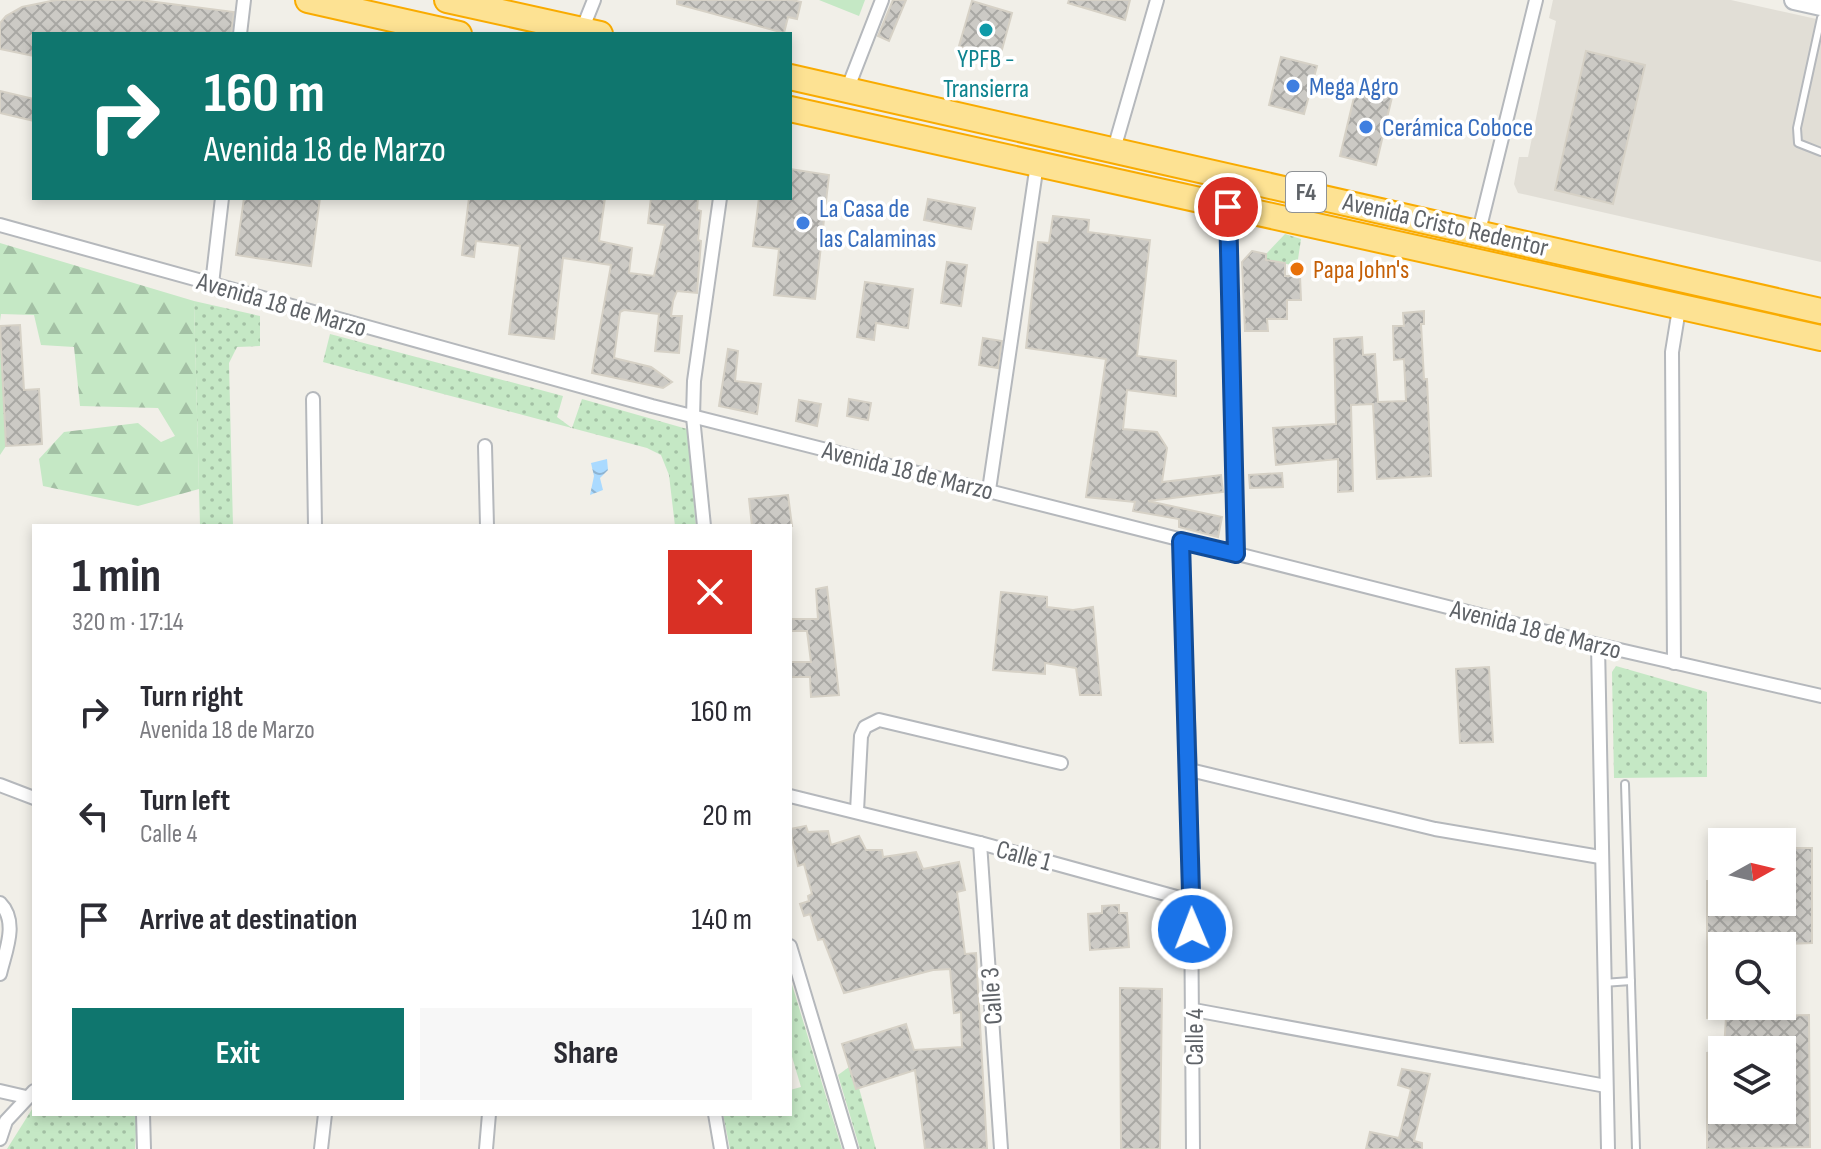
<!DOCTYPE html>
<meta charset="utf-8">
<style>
:root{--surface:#fff;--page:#f7f7f7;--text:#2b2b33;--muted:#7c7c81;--accent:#0f766e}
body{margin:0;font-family:"Sofia Sans Condensed",sans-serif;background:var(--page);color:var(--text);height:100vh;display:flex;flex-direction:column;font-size:30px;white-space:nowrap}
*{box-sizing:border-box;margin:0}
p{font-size:26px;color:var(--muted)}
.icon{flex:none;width:44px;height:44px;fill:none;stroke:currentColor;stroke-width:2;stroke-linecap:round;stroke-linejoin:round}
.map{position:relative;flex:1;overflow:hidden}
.panel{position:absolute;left:32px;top:524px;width:760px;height:592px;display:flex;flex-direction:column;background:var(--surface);border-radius:0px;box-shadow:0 4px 12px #0003}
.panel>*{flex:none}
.banner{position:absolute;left:32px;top:32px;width:760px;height:168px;border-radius:0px;box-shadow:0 4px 12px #0003;background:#0f766e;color:#fff;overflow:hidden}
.needle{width:52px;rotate:82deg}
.tools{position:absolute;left:1708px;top:828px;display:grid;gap:16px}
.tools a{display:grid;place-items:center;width:88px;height:88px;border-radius:0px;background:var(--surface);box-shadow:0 4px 12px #0003;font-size:40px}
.pin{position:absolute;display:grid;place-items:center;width:68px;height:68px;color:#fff;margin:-34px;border:4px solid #fff;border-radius:50%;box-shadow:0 2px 8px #0007}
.me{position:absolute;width:88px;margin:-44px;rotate:359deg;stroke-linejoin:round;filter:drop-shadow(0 0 6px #0008)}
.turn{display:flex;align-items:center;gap:28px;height:168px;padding:0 40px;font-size:36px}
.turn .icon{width:104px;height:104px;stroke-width:2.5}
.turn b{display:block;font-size:56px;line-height:68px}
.round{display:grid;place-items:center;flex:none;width:84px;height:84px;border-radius:0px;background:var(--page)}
.overview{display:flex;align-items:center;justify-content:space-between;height:136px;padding:0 40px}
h1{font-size:48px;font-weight:700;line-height:60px}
.button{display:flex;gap:16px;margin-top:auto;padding:16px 40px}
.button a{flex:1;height:92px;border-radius:0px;background:var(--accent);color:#fff;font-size:32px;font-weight:700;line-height:92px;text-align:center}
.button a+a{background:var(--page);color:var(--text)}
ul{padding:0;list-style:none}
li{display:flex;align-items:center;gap:24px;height:104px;padding:0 40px}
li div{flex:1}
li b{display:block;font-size:30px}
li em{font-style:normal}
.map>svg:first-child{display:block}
</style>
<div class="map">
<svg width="1821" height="1149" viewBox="0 0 1821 1149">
<defs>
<pattern id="green-dots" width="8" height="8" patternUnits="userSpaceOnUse" patternTransform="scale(2)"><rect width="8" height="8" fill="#c5e8c5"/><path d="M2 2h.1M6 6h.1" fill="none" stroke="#a3c0a4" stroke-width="1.8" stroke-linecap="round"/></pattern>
<pattern id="forest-firs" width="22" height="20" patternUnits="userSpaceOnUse" patternTransform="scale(2)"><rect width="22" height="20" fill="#c5e8c5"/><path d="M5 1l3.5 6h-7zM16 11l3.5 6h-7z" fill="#a3c0a4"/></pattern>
<pattern id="water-waves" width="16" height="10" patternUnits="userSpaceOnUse" patternTransform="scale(2)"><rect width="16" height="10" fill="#aadaff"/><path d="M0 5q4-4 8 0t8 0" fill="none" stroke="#8eb4d2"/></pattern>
<pattern id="building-cross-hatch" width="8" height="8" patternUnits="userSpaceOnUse" patternTransform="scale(2)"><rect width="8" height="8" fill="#cccac5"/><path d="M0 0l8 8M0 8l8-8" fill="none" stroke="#a9a8a4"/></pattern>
</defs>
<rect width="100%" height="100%" fill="#f1efe8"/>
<polygon fill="#e1ded6" points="1553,0 1731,0 1821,20 1821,262 1518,193 1514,184 1519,157 1528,157 1556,21 1549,18"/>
<g fill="url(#green-dots)">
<polygon points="1285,234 1301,239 1297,266 1266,260 1266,254"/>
<polygon points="194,301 260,316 260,346 237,347 229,363 233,526 200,526"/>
<polygon points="330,334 563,396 557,417 572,428 582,399 687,429 696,526 675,526 669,475 661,455 647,448 323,362"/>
<polygon points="1616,666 1707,692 1707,777 1614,778 1612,672"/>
<polygon points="790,978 842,1149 730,1149 723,1114 790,1114 790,1090 801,1087 790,1050"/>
<polygon points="849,1067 856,1089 859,1088 876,1149 860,1149 838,1075"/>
<polygon points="34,1106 34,1114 137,1114 135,1149 7,1149"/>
</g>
<g fill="url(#forest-firs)">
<polygon points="0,243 194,301 199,489 138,506 43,486 39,459 64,432 138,423 161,442 175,436 158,408 80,406 74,347 41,345 34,315 1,314 0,321"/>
<polygon points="0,333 6,446 0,455"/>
</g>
<polygon fill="#c5e8c5" points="819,0 865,0 859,16"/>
<polygon fill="url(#water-waves)" points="607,459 608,470 600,478 603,490 590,495 594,476 591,463"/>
<g fill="url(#building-cross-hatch)" stroke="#d6d1c6" stroke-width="2">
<polygon points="56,0 140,0 234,12 231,34 34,34 34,56 0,49 0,23 6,16 22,7"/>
<polygon points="677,0 792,0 801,2 797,19 788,17 784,33 677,4"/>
<polygon points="893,0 906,0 889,41 878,36"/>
<polygon points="1069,0 1130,0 1125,20 1068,3"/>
<polygon points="972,1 1012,13 998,64 961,53 963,48 959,46"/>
<polygon points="1586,51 1645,65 1613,204 1555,190"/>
<polygon points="1281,57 1317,66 1304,114 1269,105"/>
<polygon points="1356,89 1392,97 1376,165 1340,156"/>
<polygon points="0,91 34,99 34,121 0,113"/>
<polygon points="790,169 829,175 815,299 774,295 779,249 753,246 759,198 790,198"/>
<polygon points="244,198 320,198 311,266 236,255"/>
<polygon points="469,198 605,198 599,241 632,248 629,273 654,276 665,225 648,223 651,198 698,198 697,210 701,211 698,240 701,241 697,293 677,291 673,301 671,316 682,316 679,353 655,351 659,314 624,310 620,312 614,358 651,367 672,382 663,388 592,373 611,265 563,258 554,339 509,334 520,246 476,241 474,257 462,255"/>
<polygon points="928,199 975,208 971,229 924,220"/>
<polygon points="1053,216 1089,220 1088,232 1150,240 1137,356 1176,361 1176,396 1127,390 1123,429 1157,432 1167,448 1162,482 1221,475 1223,492 1148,501 1222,517 1218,537 1179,527 1179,519 1133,511 1135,502 1086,497 1106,359 1026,348 1038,242 1049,243"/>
<polygon points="1252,251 1266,254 1266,260 1285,263 1285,276 1300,276 1301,300 1287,300 1287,319 1267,319 1268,331 1245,331 1242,262"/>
<polygon points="947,262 967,265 961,306 941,303"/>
<polygon points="865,282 913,289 908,328 876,323 874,340 857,337"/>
<polygon points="1424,311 1424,324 1421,324 1424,379 1427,379 1431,476 1377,479 1373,404 1351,405 1353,491 1338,492 1338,459 1276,465 1273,428 1336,424 1334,339 1362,337 1363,355 1375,354 1378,402 1406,401 1404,359 1394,360 1393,326 1404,326 1403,313"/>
<polygon points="20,325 24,390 39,389 42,444 6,446 0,326"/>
<polygon points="983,338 1002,341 998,368 979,365"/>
<polygon points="728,349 738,351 735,381 761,384 757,414 719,406"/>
<polygon points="849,399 871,403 868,420 847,416"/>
<polygon points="799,400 821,404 817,426 796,421"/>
<polygon points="1282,473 1283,487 1250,488 1249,475"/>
<polygon points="788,495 792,526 752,526 749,499"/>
<polygon points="827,587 839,695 811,697 810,677 790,677 790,662 811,662 807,631 790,631 790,619 818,619 816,589"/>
<polygon points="1001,592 1047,597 1047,607 1073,610 1093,607 1101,695 1080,695 1076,668 1045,663 1045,674 993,670"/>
<polygon points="1489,667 1493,742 1460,743 1456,669"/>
<polygon points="806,826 808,832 828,831 831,845 859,836 866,850 882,850 883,857 916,852 923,869 959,862 965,890 957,892 965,954 976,953 987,1149 925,1149 915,1070 856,1089 842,1044 906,1024 914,1050 962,1047 961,1012 954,1013 950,969 933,970 844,993 823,939 818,940 810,914 804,916 800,904 809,901 808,896 812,894 804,864 798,866 790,829"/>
<polygon points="1782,848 1812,848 1812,943 1722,946 1722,1017 1707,1018 1707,881 1722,881 1722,902 1782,902"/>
<polygon points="1119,905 1119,913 1127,913 1129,947 1090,950 1088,914 1102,913 1102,906"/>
<polygon points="1120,988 1162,989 1160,1149 1121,1149"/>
<polygon points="1809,1015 1810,1147 1707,1149 1707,1053 1722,1051 1722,1110 1782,1110 1782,1050 1724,1050 1726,1017"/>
<polygon points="1402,1069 1430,1074 1414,1141 1422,1143 1422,1149 1366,1149 1370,1132 1399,1138 1411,1089 1398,1085"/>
</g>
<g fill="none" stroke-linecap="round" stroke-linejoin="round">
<defs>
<g id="lane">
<polyline points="1821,18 1797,128 1798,143 1821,152"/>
<polyline points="1625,784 1636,1149"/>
<polyline points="1603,983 1631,981"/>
</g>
<g id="street">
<polyline points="582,30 594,0"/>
<polyline points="240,34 244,0"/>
<polyline points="847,90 882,0"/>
<polyline points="1114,149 1157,0"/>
<polyline points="1228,207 1236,554"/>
<polyline points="0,225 652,406 1598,645 1821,696"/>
<polyline points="1479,231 1536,0"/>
<polyline points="212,284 222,198"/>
<polyline points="313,399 315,526"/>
<polyline points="485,446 487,526"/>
<polyline points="989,490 1037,164"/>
<polyline points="704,526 693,417 694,381 720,198"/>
<polyline points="1181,541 1190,770 1193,1149"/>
<polyline points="1598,645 1608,1149"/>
<polyline points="1674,663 1672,352 1679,309"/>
<polyline points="1190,770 1435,829 1600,857"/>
<polyline points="0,785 34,798"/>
<polyline points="790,796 980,843 1191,901"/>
<polyline points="857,811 861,736 865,727 879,720 1061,763"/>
<polyline points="980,843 1001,1149"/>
<path d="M 0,903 C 19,922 5,952 0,974"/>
<polyline points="790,946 851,1149"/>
<polyline points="1194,1010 1606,1086"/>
<polyline points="0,1091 26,1097"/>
<polyline points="143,1114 144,1149"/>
<polyline points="715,1114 721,1149"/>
<polyline points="0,1139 6,1121 34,1091"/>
<polyline points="321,1149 325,1114"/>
<polyline points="486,1149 489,1114"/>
</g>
<polyline id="secondary" points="1794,0 1821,6"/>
<g id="highway">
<polyline points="308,0 459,34"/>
<polyline points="447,0 600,34"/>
<polyline points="790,77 1821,311"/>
<polyline points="790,109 1821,338"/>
</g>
</defs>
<use href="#lane" stroke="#b5b8bc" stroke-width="10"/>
<use href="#street" stroke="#b5b8bc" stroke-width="16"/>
<use href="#secondary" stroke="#b6babf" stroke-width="22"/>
<use href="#highway" stroke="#f9ab00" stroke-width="28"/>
<use href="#lane" stroke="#fff" stroke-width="6"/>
<use href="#street" stroke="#fff" stroke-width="12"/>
<use href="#secondary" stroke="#fff" stroke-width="18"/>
<use href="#highway" stroke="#fde293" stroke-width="24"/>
</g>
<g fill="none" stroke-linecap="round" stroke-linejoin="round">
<defs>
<polyline id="route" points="1192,929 1181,541 1236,554 1228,207"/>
</defs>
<use href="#route" stroke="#114b97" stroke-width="20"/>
<use href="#route" stroke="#1a73e8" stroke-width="14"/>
</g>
<circle fill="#0f9aa8" stroke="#fff" stroke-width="3" cx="986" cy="30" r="8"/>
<g fill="#3f7fe0" stroke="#fff" stroke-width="3">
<circle cx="1293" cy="86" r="8"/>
<circle cx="1366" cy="127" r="8"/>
<circle cx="803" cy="223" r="8"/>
</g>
<circle fill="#e8710a" stroke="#fff" stroke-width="3" cx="1297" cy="269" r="8"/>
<g text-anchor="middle" stroke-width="7" stroke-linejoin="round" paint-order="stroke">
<rect fill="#fff" stroke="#8f9295" stroke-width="2" x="1286" y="172" width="40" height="40" rx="6"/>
<g font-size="24" font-weight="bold" fill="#5f6368">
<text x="1306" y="200">F4</text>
</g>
<g font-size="26" fill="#0d838f" stroke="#fff">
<text x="986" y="67">YPFB -<tspan x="986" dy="30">Transierra</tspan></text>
</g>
<g font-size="26" fill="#366cbe" stroke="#fff" text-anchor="start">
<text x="1309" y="95">Mega Agro</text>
<text x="1382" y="136">Cerámica Coboce</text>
<text x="819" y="217">La Casa de<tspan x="819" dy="30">las Calaminas</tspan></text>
</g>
<g font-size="26" fill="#5f6368" stroke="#fff">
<text transform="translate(1446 224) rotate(13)" y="9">Avenida Cristo Redentor</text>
<text transform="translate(282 304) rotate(16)" y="9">Avenida 18 de Marzo</text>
<text transform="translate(908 470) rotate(14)" y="9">Avenida 18 de Marzo</text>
<text transform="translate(1536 629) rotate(14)" y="9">Avenida 18 de Marzo</text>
<text transform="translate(1024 855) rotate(15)" y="9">Calle 1</text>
<text transform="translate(991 996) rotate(-94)" y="9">Calle 3</text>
<text transform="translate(1194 1037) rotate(-90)" y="9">Calle 4</text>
</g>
<g font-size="26" fill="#c56008" stroke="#fff" text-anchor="start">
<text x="1313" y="278">Papa John's</text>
</g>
</g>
</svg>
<div class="tools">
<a><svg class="needle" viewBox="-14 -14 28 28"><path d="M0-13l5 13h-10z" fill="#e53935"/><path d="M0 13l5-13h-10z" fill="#7c7c81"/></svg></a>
<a><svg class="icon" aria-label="search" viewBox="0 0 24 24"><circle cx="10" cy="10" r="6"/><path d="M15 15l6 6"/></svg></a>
<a><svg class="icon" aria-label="layers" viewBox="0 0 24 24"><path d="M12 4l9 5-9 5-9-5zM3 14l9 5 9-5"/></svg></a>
</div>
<div class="pin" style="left:1228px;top:207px;background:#d93025"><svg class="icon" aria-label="arrive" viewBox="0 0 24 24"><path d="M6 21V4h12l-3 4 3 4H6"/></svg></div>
<svg class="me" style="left:1192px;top:929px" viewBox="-20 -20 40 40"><circle r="17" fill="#1a73e8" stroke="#fff" stroke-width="3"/><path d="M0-11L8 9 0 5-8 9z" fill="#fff"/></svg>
<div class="banner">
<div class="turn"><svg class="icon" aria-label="right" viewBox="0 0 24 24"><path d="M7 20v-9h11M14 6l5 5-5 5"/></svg><div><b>160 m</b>Avenida 18 de Marzo</div></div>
</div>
<section class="panel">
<div class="overview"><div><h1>1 min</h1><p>320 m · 17:14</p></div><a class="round" style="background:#d93025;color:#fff"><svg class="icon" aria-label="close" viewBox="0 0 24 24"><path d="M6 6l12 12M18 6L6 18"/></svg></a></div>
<ul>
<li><svg class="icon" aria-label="right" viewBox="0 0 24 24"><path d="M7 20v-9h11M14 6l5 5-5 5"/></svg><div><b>Turn right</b><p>Avenida 18 de Marzo</p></div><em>160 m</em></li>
<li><svg class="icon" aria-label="left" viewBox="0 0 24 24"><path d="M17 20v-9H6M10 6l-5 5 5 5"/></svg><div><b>Turn left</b><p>Calle 4</p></div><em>20 m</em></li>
<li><svg class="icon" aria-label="arrive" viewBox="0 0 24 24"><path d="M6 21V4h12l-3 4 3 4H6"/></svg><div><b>Arrive at destination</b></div><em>140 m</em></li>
</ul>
<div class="button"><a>Exit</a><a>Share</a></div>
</section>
</div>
